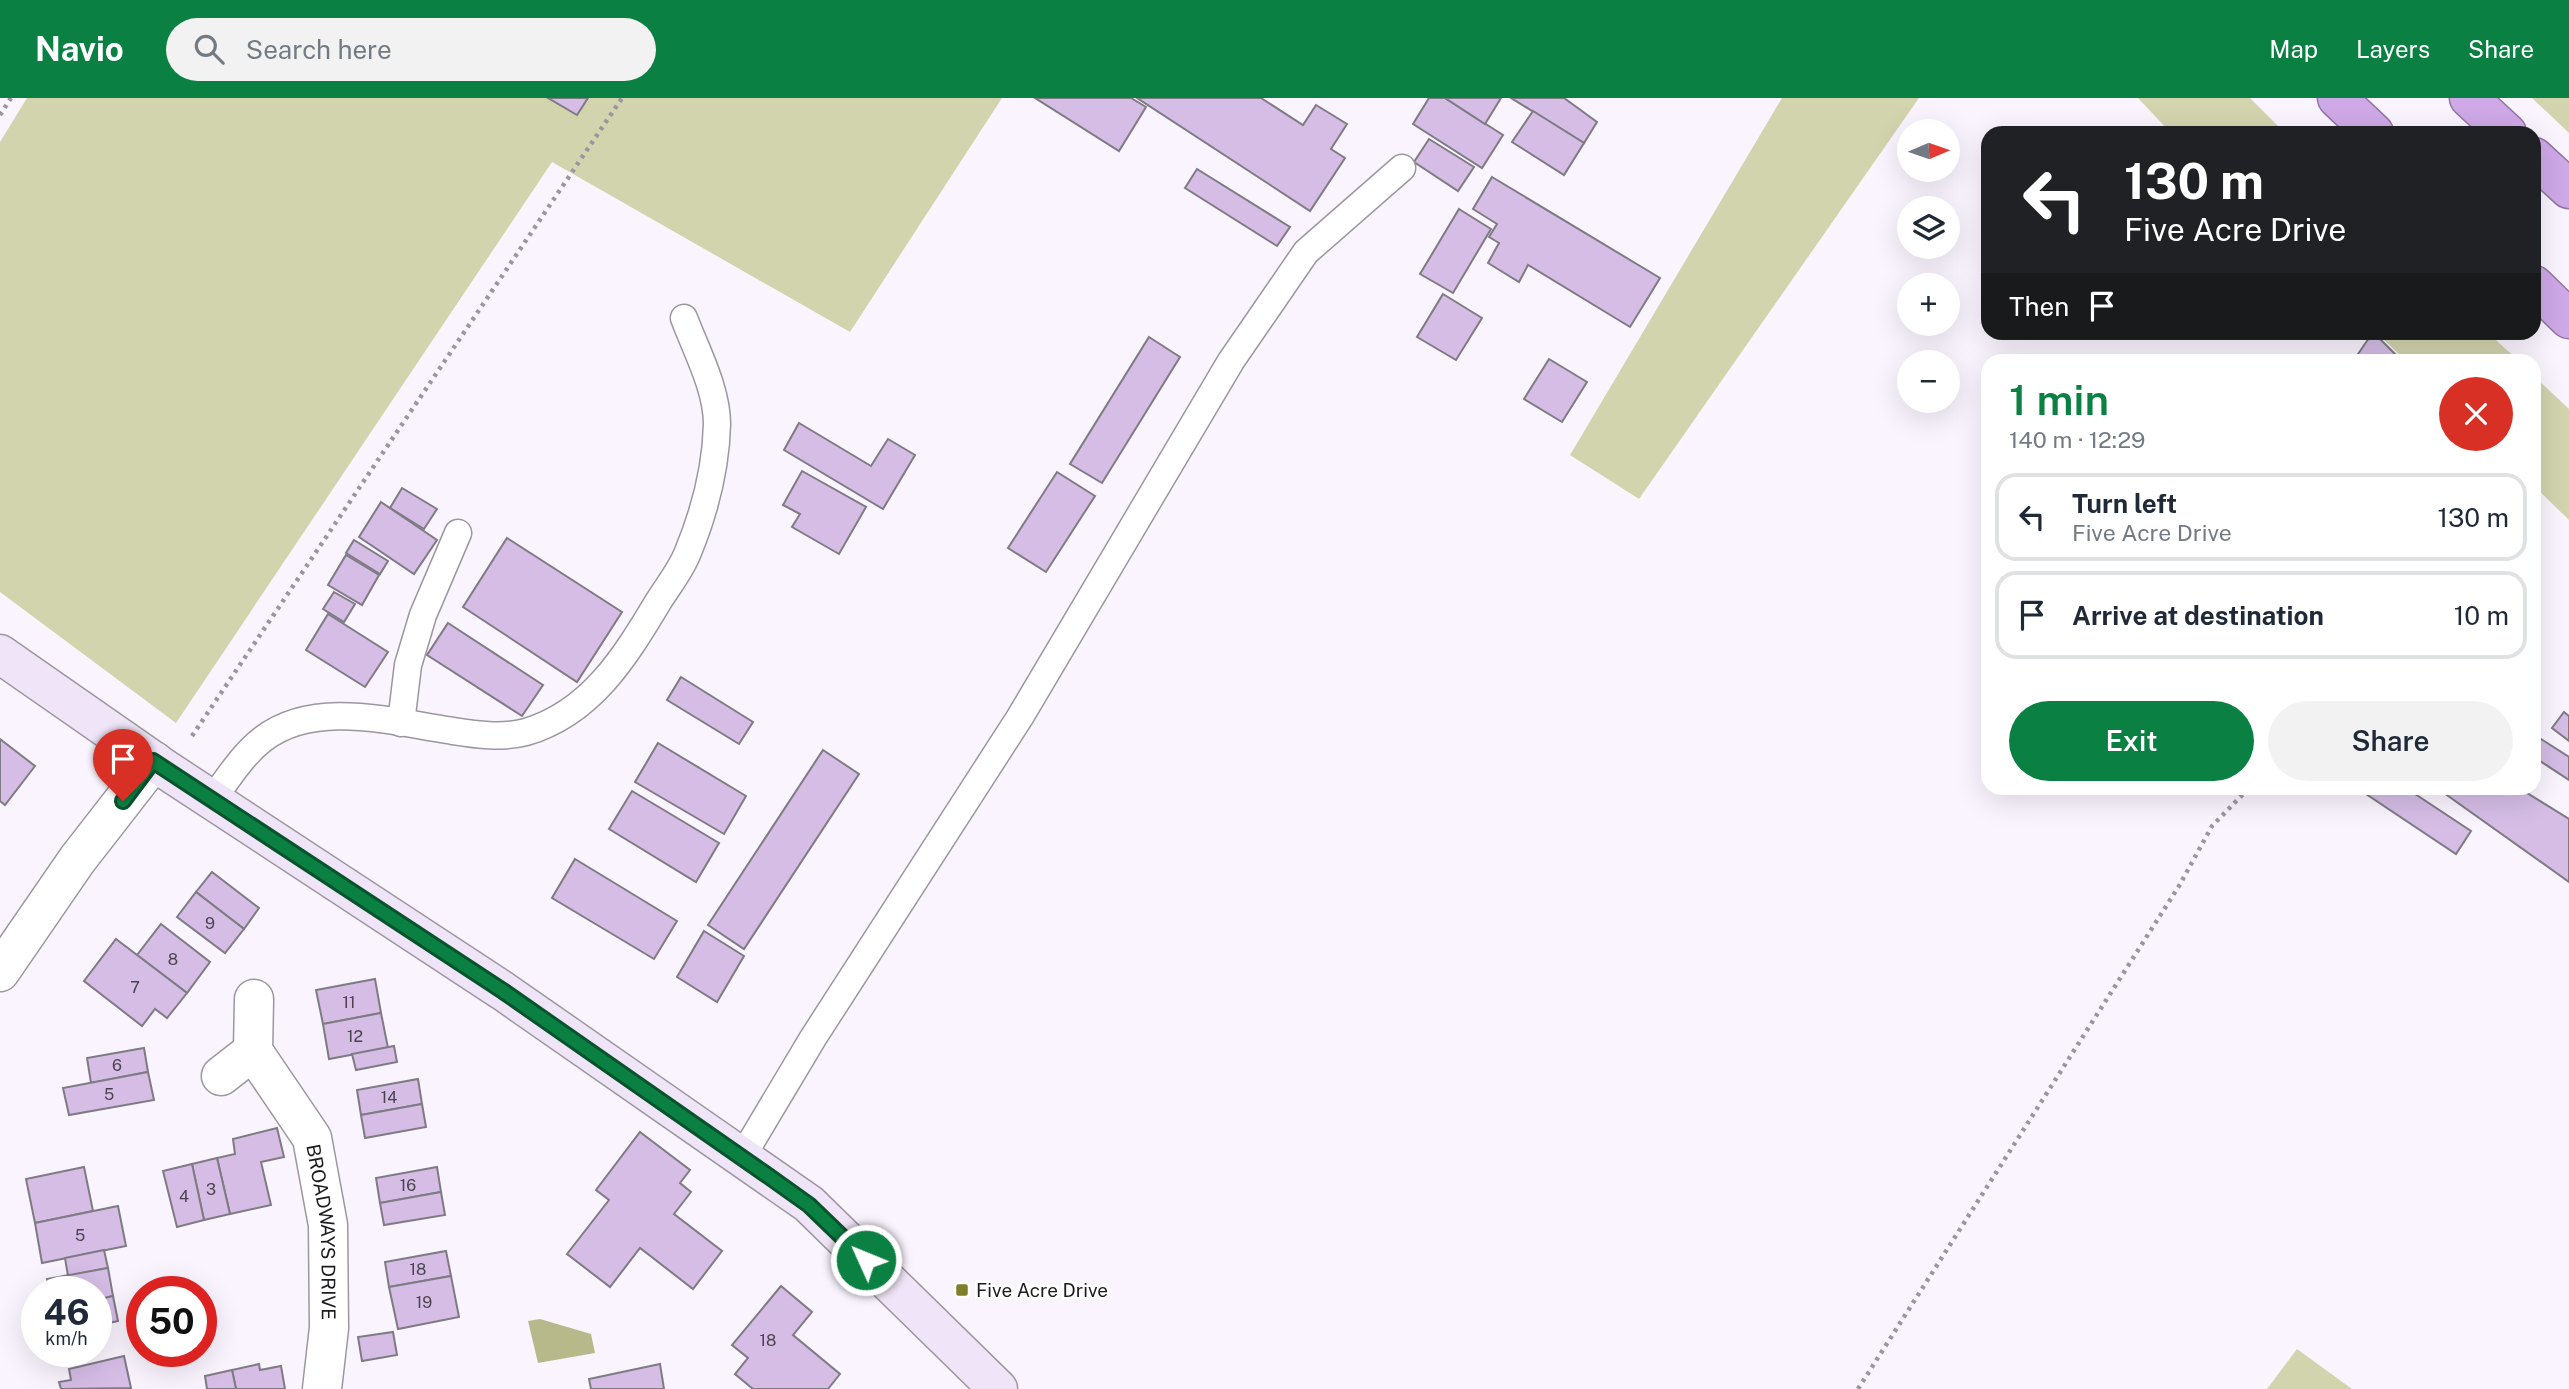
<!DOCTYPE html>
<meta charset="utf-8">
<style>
:root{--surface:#fff;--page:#f2f2f3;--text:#1f2937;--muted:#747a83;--line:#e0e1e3;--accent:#0b8043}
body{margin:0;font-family:"Public Sans",sans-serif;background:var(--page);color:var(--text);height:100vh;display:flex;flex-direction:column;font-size:26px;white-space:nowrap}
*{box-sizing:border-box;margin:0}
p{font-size:23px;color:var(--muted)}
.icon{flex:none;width:38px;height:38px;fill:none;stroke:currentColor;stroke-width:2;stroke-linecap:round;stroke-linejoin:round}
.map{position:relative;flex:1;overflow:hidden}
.drawer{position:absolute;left:1981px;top:256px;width:560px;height:441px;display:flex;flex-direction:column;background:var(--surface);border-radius:21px;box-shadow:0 7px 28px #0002}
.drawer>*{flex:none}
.hud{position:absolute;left:1981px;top:28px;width:560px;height:214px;border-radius:21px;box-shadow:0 7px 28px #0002;background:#202124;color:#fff;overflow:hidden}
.needle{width:46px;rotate:88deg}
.fabs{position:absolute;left:1897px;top:21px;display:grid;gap:14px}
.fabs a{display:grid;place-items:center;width:63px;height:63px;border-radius:50%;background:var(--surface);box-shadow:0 7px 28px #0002;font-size:35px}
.speed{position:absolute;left:21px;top:1178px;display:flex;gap:14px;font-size:35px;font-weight:700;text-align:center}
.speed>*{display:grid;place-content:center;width:91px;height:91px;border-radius:50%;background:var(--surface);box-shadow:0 7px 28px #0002;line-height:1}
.speed small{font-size:18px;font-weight:400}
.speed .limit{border:10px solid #d22;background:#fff;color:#111}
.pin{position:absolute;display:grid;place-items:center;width:60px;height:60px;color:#fff;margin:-72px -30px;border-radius:50% 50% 50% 0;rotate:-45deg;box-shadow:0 0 7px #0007}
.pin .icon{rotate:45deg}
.me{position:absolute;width:77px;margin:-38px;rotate:314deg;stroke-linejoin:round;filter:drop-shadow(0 0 5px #0008)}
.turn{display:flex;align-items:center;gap:24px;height:147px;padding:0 28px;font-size:32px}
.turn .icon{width:91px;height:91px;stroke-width:2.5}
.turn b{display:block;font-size:49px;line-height:60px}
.then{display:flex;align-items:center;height:66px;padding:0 28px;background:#0003;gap:14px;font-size:26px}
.round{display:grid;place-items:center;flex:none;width:74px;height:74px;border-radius:37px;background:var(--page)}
.head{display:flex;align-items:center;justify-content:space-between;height:119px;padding:0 28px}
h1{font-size:42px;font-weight:600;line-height:52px;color:var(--accent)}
.cta{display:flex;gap:14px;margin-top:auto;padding:14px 28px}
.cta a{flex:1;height:80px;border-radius:42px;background:var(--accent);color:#fff;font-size:28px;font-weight:600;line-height:80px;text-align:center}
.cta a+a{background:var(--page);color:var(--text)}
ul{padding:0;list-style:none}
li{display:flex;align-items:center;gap:21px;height:88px;margin:0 14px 10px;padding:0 14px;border:4px solid var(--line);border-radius:21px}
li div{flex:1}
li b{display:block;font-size:26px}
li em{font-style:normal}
header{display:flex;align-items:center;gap:42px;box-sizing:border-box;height:98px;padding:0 35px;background:var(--accent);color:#fff}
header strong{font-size:33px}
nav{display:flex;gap:38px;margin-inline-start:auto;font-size:24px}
.search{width:490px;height:63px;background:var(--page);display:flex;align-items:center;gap:18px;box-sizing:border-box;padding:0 24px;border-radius:38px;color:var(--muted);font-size:26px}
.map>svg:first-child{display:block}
</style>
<header>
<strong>Navio</strong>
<div class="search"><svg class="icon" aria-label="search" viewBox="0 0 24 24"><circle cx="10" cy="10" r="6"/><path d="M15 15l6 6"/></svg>Search here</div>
<nav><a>Map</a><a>Layers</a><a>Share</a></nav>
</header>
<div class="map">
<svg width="2569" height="1291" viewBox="0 0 2569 1291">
<rect width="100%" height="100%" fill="#faf4fe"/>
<g fill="#d2d4ae">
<polygon points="27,0 1002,0 850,234 552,64 176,625 0,494 0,44"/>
<polygon points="1782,0 1919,0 1639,401 1570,357"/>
<polygon points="2138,0 2250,0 2285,35 2171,35"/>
<polygon points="2532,0 2569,0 2569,35"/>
<polygon points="2377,235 2488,235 2518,262 2405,262"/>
<polygon points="2534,278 2569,311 2569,422 2534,388"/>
<polygon points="2297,1251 2352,1291 2267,1291"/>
</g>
<polygon fill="#b7b98b" points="540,1221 591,1236 595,1255 538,1265 528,1223"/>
<g fill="#d5bde6" stroke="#7f7b83" stroke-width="2">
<polygon points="548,0 588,0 577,17"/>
<polygon points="1035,0 1131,0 1146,9 1119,53"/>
<polygon points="1137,0 1261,0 1303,27 1316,7 1347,26 1331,51 1345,60 1310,113"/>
<polygon points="1429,0 1445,0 1503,37 1482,70 1413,26"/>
<polygon points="1445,0 1501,0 1485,26"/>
<polygon points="1511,0 1564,0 1597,24 1584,45"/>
<polygon points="1533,13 1584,45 1564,77 1512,44"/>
<polygon points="1429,41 1474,69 1458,93 1414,64"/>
<polygon points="1197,71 1290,129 1277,148 1185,90"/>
<polygon points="1492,79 1660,180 1630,229 1528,167 1519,184 1488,165 1499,145 1489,139 1497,126 1473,111"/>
<polygon points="1459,111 1491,131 1453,195 1420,176"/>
<polygon points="1443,196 1482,220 1456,262 1417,239"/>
<polygon points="2373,234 2401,262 2354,262"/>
<polygon points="1149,239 1180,259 1102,385 1070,366"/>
<polygon points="1549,261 1587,284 1562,324 1524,301"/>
<polygon points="799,325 871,368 888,341 915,357 883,411 784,352"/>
<polygon points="802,373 866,409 839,456 792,429 800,416 783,407"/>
<polygon points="1057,374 1095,398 1046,474 1008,450"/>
<polygon points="402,390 437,411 424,431 390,410"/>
<polygon points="381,404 437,442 414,476 359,439"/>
<polygon points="507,440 622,514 577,584 463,509"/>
<polygon points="354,442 388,463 380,476 346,455"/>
<polygon points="346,457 379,477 362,507 328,487"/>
<polygon points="334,494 355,506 344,524 323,511"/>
<polygon points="328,516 388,554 365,589 306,552"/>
<polygon points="448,525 543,587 522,618 427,557"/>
<polygon points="681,579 753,624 739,646 667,602"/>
<polygon points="2564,614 2569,618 2569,643 2552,630"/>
<polygon points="0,641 35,668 5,707 0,703"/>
<polygon points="2541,641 2569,659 2569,682 2534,659 2534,651"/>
<polygon points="658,645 746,698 724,736 635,684"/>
<polygon points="823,652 859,676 744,851 708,827"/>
<polygon points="2366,690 2406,690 2471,733 2456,756 2363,694"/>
<polygon points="2437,690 2519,690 2569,721 2569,784"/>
<polygon points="632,693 719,745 696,784 609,731"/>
<polygon points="575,761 677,823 654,861 552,800"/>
<polygon points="212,774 259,810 244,831 196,794"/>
<polygon points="196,794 244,831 225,855 177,819"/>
<polygon points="161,826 210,864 187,895 137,857"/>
<polygon points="704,833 744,858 717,904 677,879"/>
<polygon points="116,841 187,895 167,920 155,911 142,928 84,883"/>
<polygon points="375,881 381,915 323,926 316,892"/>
<polygon points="381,915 388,950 329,961 323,926"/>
<polygon points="394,948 397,964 356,972 352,956"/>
<polygon points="144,950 148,974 91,985 87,960"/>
<polygon points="148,974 154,1002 69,1017 63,990"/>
<polygon points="418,981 422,1006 361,1017 357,992"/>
<polygon points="422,1006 426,1029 365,1040 361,1017"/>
<polygon points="277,1030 284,1059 261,1064 271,1107 230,1116 217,1060 235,1056 233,1041"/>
<polygon points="640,1034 690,1072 680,1085 691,1094 674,1116 722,1153 693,1191 640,1150 610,1189 567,1156 609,1102 596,1092"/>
<polygon points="217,1060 230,1116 204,1122 192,1066"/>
<polygon points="192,1066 204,1122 177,1129 163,1073"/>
<polygon points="84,1069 93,1113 35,1125 26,1081"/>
<polygon points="437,1069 441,1094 380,1105 376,1080"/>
<polygon points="441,1094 445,1117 384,1127 380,1105"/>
<polygon points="118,1108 126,1148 42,1165 35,1125"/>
<polygon points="104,1152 108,1170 68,1178 65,1160"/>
<polygon points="446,1153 451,1178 389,1189 385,1164"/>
<polygon points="108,1170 113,1198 96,1202 96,1194 50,1194 47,1181"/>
<polygon points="451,1178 459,1219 398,1231 389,1189"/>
<polygon points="781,1188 812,1214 793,1237 840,1276 828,1291 753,1291 735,1276 748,1260 732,1247"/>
<polygon points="113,1198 118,1223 96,1228 96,1202"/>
<polygon points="393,1234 397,1257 362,1263 358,1239"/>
<polygon points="124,1258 131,1290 61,1291 59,1284 71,1282 69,1271"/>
<polygon points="259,1266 260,1272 281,1268 285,1291 236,1291 232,1272"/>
<polygon points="660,1266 664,1291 591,1291 589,1281"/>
<polygon points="232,1272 236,1291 207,1291 205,1278"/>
</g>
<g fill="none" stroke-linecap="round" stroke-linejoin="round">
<defs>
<g id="lane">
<polyline points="401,625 408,567 423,517 458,435"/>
<path d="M 212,702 C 227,682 242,657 263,641 C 314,602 389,623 447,632 C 473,636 500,641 526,634 C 591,615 625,559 658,504 C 668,488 681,472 688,454 C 704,415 716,369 717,326 C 717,291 696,252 684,220"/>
<polyline points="742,1059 813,940 1020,619 1231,263 1306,154 1402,70"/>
</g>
<g id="street">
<polyline points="0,874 77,762 154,663"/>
<path id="s1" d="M 254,901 L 253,953 L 312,1040 L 328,1127 L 329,1230 L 322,1291"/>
<polyline points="221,978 253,953"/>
</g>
<polyline id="secondary" points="0,556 168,673 503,893 809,1106 998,1291"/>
<g id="highway">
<polyline points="2337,0 2374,35"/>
<polyline points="2469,0 2507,35"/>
<polyline points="2534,59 2569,91"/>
<polyline points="2534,187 2569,221"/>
</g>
</defs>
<use href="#lane" stroke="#9c979f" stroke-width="29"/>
<use href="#street" stroke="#9c979f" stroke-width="41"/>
<use href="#secondary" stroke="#9c979f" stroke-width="41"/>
<use href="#highway" stroke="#9076a0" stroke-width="41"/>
<g stroke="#9b969d" stroke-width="4.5" stroke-dasharray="3.5 5" stroke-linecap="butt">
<polyline points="0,17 11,0"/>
<polyline points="192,638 622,0"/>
<polyline points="1858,1291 2179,788 2212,728 2249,690"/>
</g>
<use href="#lane" stroke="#fff" stroke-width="26"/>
<use href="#street" stroke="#fff" stroke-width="38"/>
<use href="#secondary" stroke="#f0e5f8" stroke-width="38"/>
<use href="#highway" stroke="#cea8e7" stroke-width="38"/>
</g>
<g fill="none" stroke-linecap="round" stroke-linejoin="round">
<defs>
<polyline id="route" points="123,703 153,663 503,893 764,1075 809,1107 866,1162"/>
</defs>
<use href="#route" stroke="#07532c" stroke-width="18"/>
<use href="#route" stroke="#0b8043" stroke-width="12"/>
</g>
<rect fill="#7e7f28" stroke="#fff" stroke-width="2.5" x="955" y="1185" width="14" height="14" rx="3.5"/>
<g text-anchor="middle" stroke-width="6" stroke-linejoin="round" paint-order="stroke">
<g font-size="16" fill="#4a434f">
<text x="210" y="831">9</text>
<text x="173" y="867">8</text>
<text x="135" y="895">7</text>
<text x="349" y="910">11</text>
<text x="355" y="944">12</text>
<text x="117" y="973">6</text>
<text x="109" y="1002">5</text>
<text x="389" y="1005">14</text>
<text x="408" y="1093">16</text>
<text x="211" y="1097">3</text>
<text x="184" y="1104">4</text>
<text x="80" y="1143">5</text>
<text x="418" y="1177">18</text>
<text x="424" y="1210">19</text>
<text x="768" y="1248">18</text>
</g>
<g font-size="19" fill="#1c1a1d" stroke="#fff">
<text dy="7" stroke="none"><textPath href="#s1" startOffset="252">BROADWAYS DRIVE</textPath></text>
</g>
<g font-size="19" fill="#1c1a1d" stroke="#fff" text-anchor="start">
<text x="976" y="1199">Five Acre Drive</text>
</g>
</g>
</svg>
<div class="fabs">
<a><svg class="needle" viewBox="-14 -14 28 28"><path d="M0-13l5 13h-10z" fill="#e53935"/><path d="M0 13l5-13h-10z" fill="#747a83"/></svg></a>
<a><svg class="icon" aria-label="layers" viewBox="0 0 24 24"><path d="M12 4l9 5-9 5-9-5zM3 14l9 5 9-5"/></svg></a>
<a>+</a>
<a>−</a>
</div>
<div class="speed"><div>46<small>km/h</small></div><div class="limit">50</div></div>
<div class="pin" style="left:123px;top:703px;background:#d93025"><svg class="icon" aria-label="arrive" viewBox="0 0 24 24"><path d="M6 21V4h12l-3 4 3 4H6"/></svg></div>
<svg class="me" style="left:866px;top:1162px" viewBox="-20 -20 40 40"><circle r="17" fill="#0b8043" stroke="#fff" stroke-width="3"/><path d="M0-11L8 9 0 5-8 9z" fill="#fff"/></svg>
<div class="hud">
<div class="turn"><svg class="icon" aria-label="left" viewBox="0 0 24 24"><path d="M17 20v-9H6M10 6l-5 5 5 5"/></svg><div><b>130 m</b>Five Acre Drive</div></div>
<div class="then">Then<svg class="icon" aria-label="arrive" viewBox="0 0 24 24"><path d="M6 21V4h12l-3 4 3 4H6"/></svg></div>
</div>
<section class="drawer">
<div class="head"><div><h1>1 min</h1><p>140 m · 12:29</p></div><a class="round" style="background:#d93025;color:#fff"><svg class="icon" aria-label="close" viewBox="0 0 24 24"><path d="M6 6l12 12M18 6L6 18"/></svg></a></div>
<ul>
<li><svg class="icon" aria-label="left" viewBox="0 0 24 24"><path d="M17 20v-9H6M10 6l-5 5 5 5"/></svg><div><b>Turn left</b><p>Five Acre Drive</p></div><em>130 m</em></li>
<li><svg class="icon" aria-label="arrive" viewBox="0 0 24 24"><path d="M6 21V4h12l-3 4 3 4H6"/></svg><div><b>Arrive at destination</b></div><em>10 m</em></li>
</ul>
<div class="cta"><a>Exit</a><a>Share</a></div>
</section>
</div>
